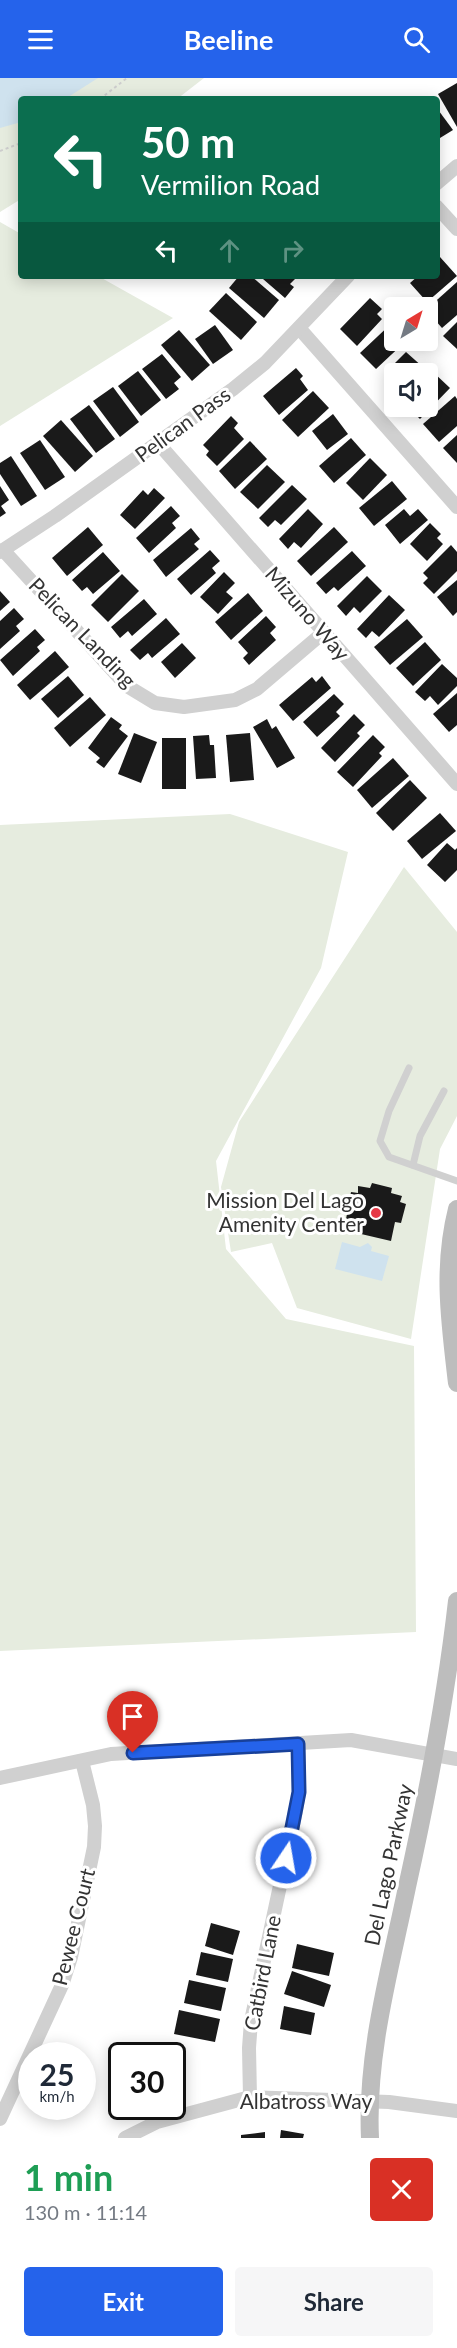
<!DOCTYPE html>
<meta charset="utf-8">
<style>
:root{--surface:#fff;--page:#f6f6f7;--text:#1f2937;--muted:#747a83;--accent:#2563eb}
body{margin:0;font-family:Lato,sans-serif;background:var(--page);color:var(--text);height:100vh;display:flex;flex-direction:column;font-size:22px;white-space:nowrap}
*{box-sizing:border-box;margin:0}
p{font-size:20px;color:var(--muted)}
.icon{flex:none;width:33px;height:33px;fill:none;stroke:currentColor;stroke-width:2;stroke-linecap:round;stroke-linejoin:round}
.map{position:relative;height:2060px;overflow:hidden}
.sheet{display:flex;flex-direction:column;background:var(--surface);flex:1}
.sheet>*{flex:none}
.banner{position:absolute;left:18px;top:18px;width:422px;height:183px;border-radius:6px;box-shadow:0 3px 15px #0003;background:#0b6e4f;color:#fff;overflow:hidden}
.needle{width:39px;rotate:38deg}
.buttons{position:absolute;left:384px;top:219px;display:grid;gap:12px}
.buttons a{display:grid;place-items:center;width:54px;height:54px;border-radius:6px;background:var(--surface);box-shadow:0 3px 15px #0003;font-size:30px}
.speed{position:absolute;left:18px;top:1964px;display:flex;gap:12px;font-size:30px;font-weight:700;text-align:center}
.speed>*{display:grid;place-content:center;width:78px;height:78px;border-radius:50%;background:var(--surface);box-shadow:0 3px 15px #0003;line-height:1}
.speed small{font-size:15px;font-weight:400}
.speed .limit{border:3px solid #111;border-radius:9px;background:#fff;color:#111}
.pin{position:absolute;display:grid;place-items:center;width:51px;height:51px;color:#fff;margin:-62px -26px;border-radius:50% 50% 50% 0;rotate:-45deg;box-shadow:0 0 6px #0007}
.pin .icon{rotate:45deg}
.me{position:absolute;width:66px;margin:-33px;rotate:12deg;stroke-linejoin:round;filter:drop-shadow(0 0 4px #0008)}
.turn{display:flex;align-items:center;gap:21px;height:126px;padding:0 24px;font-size:27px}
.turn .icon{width:78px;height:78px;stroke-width:2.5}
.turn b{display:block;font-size:42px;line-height:51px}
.lanes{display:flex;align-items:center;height:57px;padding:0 24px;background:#0003;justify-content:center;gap:30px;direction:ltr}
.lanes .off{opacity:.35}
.round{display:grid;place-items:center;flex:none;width:63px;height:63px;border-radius:6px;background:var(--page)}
.summary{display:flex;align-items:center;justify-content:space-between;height:102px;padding:0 24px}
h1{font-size:36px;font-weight:700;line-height:45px;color:#1e9e55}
.button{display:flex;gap:12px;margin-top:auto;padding:12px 24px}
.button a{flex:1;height:69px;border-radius:6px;background:var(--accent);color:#fff;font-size:24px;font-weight:700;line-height:69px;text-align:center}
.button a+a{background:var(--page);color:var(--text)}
header{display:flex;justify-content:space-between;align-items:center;height:78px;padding:0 24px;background:var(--accent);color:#fff;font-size:27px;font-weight:700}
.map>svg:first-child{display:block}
</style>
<header><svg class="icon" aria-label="menu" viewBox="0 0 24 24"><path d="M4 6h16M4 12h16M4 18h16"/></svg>Beeline<svg class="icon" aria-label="search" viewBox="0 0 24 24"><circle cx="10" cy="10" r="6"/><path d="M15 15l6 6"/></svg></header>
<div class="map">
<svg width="457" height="2060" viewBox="0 0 457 2060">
<rect width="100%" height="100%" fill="#fff"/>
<g fill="#e6ecdf">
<polygon points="0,0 204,0 177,21 21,21 21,121 0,134"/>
<polygon points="0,144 21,156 21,198 98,198 173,240 0,348"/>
<polygon points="230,736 348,774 321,890 216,1083 226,1171 286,1241 414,1268 416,1554 0,1573 0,747"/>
<polygon points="404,789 457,854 457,1038 440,1071 411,1261 297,1230 272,1165 231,1174 221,1109 239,1044"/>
</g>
<g fill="#cfe2ee">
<polygon points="0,0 98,0 65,21 21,21 21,44 0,50"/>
<polygon points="342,1164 360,1169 368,1165 372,1169 371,1173 389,1178 382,1203 335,1191"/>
</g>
<g fill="#1a1a1a">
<polygon points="457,5 457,49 438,16"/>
<polygon points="436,29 453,52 440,60 436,55"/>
<polygon points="440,179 457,198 427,224 410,205 418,198 436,198 436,182"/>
<polygon points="239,198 251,198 279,222 264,240 229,210"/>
<polygon points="266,198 298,198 290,206 294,209 285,220 263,201"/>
<polygon points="457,204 457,237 442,250 428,234 428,230"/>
<polygon points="226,215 257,244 241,262 209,233"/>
<polygon points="370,220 382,231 377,236 382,241 357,268 340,251"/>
<polygon points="394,243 394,262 407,262 376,291 360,275"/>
<polygon points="457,244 457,271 443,258"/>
<polygon points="215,247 233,272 213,286 195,261"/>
<polygon points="179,252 210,287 192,303 161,267"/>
<polygon points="406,274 424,290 419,296 394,296 394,314 386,306 390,302 384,296"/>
<polygon points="162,276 181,299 174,305 179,311 166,321 142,291"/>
<polygon points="296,290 303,298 300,301 308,312 279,337 263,318"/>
<polygon points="138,293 161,322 141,338 118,308"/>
<polygon points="433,294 450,310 420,341 407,328 428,328 428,299"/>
<polygon points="113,309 139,344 120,359 93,323"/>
<polygon points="313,313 329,330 298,359 282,342"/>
<polygon points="455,318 457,321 457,348 439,364 423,346"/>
<polygon points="89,327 115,361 96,375 70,341"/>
<polygon points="333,336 348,356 327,372 312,353"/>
<polygon points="231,338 238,345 234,350 244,361 217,388 206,377 209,373 203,367"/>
<polygon points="61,342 93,378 75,394 43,358"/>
<polygon points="457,357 457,385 443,370"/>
<polygon points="351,360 366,377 334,405 319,388"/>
<polygon points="40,362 65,399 45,412 20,375"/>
<polygon points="250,363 267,381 235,411 219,393"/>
<polygon points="11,378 37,418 21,428 0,396 0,385"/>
<polygon points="370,380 387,397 363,422 346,405"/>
<polygon points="267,387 285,404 258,431 240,414"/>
<polygon points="392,403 407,421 374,448 359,430"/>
<polygon points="292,407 307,421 281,447 275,442 268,449 259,440"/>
<polygon points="0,408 9,422 1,428 6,435 0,439"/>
<polygon points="154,410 165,420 135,451 120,437 143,412 148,417"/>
<polygon points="171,428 180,438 172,445 176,450 149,475 136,460"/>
<polygon points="308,431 323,446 301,470 294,464 288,471 279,461"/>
<polygon points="404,431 410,438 418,431 428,442 400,466 385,447"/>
<polygon points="430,445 441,456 437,460 443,466 427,483 410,466"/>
<polygon points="88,449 103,467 67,498 52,480"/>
<polygon points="334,449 348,464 311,498 297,483"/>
<polygon points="191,450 200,461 194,466 199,471 166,499 153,482"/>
<polygon points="451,467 457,474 457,493 434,516 423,505 428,500 423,495"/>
<polygon points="210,472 220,483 212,490 216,495 191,517 177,501"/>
<polygon points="352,473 366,488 338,513 334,509 326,516 316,505"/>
<polygon points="103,474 120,493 93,516 87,509 82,513 72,502"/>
<polygon points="224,494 235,505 226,514 233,520 218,536 200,519"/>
<polygon points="122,496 139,513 108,544 91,527"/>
<polygon points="367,498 382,513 360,535 354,529 346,538 337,528"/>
<polygon points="457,502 457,534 453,538 437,519"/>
<polygon points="0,513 10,524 0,533"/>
<polygon points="248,515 263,533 231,562 215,544"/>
<polygon points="389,517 405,532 379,559 372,553 366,560 357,551"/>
<polygon points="144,521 157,536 132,558 128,553 120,560 111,549"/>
<polygon points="14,530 24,541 16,548 20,553 0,571 0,543"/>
<polygon points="266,538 276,549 270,555 276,562 249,587 243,580 248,575 238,564"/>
<polygon points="166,540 180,556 152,580 148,575 140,582 130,572"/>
<polygon points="407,541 423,559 390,587 374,569"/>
<polygon points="35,551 45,562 37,569 40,573 13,598 0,582"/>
<polygon points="425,564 441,582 413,608 396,590"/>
<polygon points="182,565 196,580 175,600 161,584"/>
<polygon points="55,573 69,589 30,622 17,607"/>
<polygon points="442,586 457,600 457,608 438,627 430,618 425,623 415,614"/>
<polygon points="68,598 84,617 58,640 41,621"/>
<polygon points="322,598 331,610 293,643 279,627 312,599 316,604"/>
<polygon points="457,615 457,647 449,654 433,636"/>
<polygon points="334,616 344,626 336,634 340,638 317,659 303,644"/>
<polygon points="90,619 106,637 70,669 54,650"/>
<polygon points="354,636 365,647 357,655 360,658 335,684 321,670"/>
<polygon points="111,639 122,647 119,651 128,658 104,690 96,684 100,680 88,670"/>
<polygon points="267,641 272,651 276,648 295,680 277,690 253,649"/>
<polygon points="134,655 157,664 141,705 118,696"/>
<polygon points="250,655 254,702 230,704 226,657"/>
<polygon points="209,657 210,667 214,667 216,700 196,701 193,658"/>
<polygon points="373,657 385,669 379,675 382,678 353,709 337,694"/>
<rect x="162" y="660" width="24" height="51"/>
<polygon points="393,680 409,698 372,730 357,712"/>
<polygon points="410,702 427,720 393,753 376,735"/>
<polygon points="440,735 456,753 422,781 407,763"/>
<polygon points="447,765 455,772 457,770 457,792 445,804 427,787"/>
<polygon points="372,1105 392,1110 391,1115 402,1118 400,1124 406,1126 401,1145 395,1144 391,1163 344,1152 351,1114 358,1115 358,1108 370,1110"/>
<polygon points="211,1845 240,1853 233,1877 205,1868"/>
<polygon points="297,1866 334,1875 329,1898 292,1890"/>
<polygon points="201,1874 233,1881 228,1904 196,1897"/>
<polygon points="292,1893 331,1907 324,1929 284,1916"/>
<polygon points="189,1902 226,1910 221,1933 184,1925"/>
<polygon points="284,1928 315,1935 311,1957 280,1951"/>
<polygon points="179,1932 220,1941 215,1964 174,1956"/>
<polygon points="281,2052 304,2056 303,2060 280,2060"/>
<polygon points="265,2054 265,2060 241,2060 241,2057"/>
</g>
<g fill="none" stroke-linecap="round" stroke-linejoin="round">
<g stroke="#cdcdcd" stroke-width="2" stroke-dasharray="3 3" stroke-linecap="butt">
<polyline points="100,21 127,0"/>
<polyline points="0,73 21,65"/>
</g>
<g stroke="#d0d0d0" stroke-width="7">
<polyline points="409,990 389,1033 380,1063 389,1079 457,1103"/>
<polyline points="413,1087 420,1058 444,1013"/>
</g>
<g stroke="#d0d0d0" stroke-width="14">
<polyline points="436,106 457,88"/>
<polyline points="436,128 457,151"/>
<polyline points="299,250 457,429"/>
<polyline points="158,365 457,706"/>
<polyline points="3,472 127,608 155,625 184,629 235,622 257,611 324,554"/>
<polyline points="0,474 55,438 233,311 265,285 348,198"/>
<polyline points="0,1700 111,1676 351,1662 457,1681"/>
<polyline points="250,2019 249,1970 251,1943 296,1733 299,1714 298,1666"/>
<polyline points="0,2041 62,1907 71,1879 94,1769 95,1748 93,1727 82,1683"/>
<polyline points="125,2060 157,2044 250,2019 389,2024 457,2033"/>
</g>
<g stroke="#bdbdbd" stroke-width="18">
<path d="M 457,1131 C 442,1190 450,1245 457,1305"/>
<path d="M 370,2060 C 366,1975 390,1892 407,1809 C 428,1714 446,1620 457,1523"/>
</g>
</g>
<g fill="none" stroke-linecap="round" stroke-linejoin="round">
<defs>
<polyline id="route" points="133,1675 298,1666 299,1714 286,1780"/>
</defs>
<use href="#route" stroke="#184099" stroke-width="15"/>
<use href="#route" stroke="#2563eb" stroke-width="10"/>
</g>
<circle fill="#e63946" stroke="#fff" stroke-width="2" cx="376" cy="1135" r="6"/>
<g text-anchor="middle" stroke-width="6" stroke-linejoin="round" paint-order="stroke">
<g font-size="21" fill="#333" stroke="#fff">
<text transform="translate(183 347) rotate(-36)" y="7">Pelican Pass</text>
<text transform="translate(307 536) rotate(49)" y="7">Mizuno Way</text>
<text transform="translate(82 555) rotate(46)" y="7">Pelican Landing</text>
<text transform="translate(389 1787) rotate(-78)" y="7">Del Lago Parkway</text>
<text transform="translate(74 1849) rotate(-76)" y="7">Pewee Court</text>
<text transform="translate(263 1895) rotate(-79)" y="7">Catbird Lane</text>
<text x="306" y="2031">Albatross Way</text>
</g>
<g font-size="21" fill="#333" stroke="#fff" text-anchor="end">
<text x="364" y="1130">Mission Del Lago<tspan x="364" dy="24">Amenity Center</tspan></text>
</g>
</g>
</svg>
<div class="buttons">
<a><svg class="needle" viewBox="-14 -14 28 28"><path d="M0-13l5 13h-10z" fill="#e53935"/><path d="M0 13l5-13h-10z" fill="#747a83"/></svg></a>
<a><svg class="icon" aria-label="sound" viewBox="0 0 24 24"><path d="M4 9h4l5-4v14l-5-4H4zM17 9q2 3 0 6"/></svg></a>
</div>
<div class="speed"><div>25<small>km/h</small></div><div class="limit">30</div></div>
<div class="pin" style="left:133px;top:1675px;background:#d93025"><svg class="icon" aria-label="arrive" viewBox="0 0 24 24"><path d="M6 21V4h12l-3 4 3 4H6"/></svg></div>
<svg class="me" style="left:286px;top:1780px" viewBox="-20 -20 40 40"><circle r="17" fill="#2563eb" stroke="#fff" stroke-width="3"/><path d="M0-11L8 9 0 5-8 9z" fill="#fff"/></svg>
<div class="banner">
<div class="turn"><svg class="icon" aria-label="left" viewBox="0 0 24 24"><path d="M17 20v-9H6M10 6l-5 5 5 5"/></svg><div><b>50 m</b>Vermilion Road</div></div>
<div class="lanes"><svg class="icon" aria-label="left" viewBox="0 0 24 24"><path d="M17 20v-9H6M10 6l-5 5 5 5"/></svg><svg class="icon off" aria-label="ahead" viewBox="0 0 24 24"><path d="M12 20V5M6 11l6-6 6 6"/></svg><svg class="icon off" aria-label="right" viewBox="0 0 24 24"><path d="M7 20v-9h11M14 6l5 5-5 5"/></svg></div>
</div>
</div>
<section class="sheet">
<div class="summary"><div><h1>1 min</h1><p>130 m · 11:14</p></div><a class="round" style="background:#d93025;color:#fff"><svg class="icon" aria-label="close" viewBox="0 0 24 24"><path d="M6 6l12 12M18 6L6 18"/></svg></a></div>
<div class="button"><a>Exit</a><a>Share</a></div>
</section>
